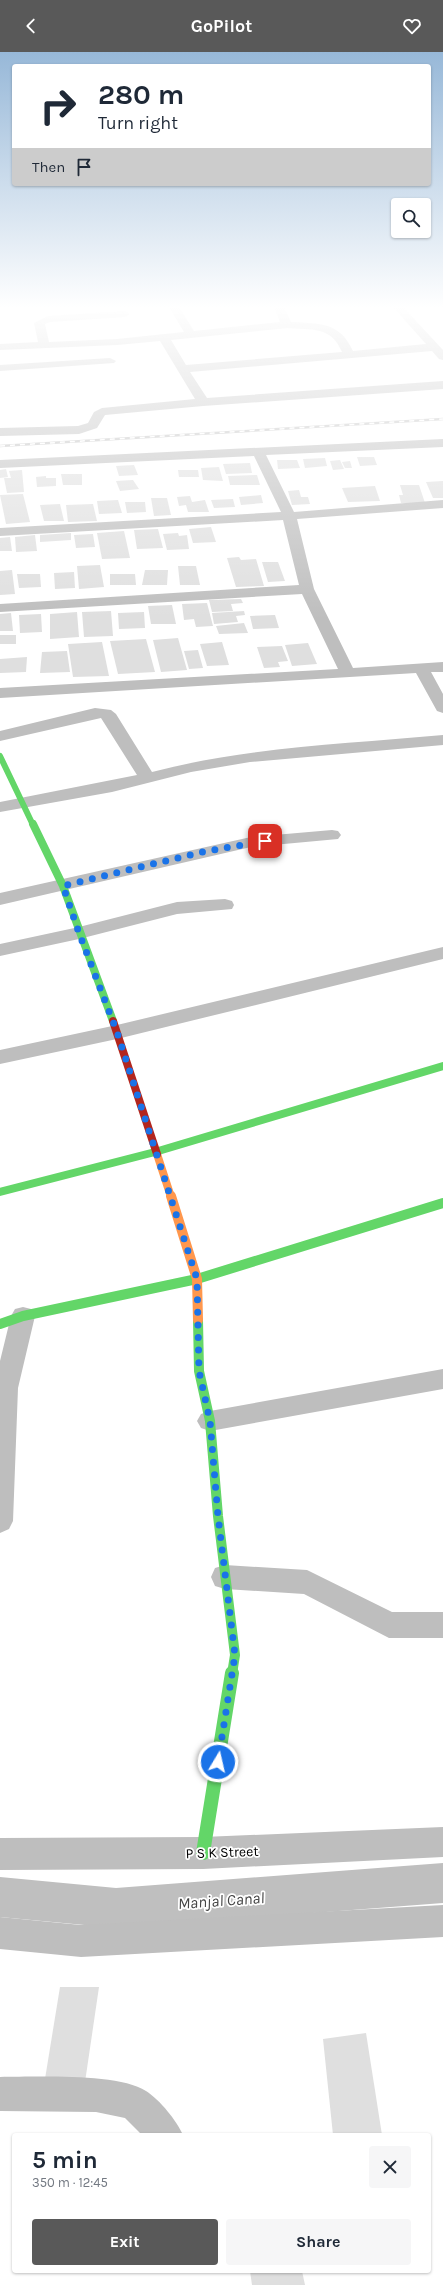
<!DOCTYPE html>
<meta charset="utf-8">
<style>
:root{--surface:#fff;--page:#f6f6f7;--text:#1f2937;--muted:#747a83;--accent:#595959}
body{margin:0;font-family:Karla,sans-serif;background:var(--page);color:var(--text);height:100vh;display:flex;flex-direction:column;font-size:15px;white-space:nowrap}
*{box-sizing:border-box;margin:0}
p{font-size:13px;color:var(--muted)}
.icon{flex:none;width:22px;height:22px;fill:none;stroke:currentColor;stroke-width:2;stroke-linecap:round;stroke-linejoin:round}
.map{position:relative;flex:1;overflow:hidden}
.side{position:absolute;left:12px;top:2081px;width:419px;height:140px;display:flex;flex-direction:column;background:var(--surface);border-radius:4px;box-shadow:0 1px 3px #0004}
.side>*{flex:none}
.hud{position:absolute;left:12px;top:12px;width:419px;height:122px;border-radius:4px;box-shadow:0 1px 3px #0004;background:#fff;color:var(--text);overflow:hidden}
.tools{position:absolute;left:391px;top:146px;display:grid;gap:8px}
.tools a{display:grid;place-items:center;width:40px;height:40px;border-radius:4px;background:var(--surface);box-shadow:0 1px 3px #0004;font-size:20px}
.pin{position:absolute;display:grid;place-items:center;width:34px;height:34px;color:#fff;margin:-17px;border-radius:8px;box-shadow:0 2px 6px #0006}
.me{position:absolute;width:44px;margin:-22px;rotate:9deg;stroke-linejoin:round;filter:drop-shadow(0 0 3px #0008)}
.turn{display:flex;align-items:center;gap:14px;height:84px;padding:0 20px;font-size:18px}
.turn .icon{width:52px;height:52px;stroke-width:2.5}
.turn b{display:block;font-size:28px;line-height:34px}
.then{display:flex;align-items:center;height:38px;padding:0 20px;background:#0003;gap:8px;font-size:15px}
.round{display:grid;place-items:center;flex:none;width:42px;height:42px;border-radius:4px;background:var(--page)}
.overview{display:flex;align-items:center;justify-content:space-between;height:68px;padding:0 20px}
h1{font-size:24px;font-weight:700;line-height:30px}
.button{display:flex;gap:8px;margin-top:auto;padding:8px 20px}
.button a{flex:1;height:46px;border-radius:4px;background:var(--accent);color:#fff;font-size:16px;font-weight:700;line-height:46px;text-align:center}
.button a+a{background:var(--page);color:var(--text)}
header{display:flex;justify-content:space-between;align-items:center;height:52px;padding:0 20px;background:var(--accent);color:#fff;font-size:18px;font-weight:700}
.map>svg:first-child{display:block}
</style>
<header><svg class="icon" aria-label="back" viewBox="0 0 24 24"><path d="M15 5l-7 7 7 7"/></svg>GoPilot<svg class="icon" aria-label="heart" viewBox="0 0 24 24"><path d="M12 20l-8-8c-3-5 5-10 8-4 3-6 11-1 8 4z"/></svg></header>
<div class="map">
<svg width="443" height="2233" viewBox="0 0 443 2233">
<rect width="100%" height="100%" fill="#fff"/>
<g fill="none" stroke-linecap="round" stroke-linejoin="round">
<polygon fill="#bfbfbf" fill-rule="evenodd" points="443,1811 443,1851 116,1876 0,1865 0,1825 116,1836"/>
</g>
<g fill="#dfdfdf">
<polygon points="357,405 374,405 377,413 360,414"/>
<polygon points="325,406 327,414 305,416 303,407"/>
<polygon points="277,408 297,408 300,416 278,417"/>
<polygon points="340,408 344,417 333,418 330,409"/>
<polygon points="350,409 352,416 345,416 342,410"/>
<polygon points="250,411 252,421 226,422 223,412"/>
<polygon points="134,413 138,423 119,424 116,414"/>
<polygon points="219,415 223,429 203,428 201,416"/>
<polygon points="6,417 8,425 0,426 0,418"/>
<polygon points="22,418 24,440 7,441 4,426 11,426 9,419"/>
<polygon points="178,418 198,418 199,425 179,425"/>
<polygon points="61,422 82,422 82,433 63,433"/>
<polygon points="257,423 260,433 230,433 228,424"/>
<polygon points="46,424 46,426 56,426 56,434 37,435 36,425"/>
<polygon points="133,428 139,437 120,439 116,429"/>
<polygon points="443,429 443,446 433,446 426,430"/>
<polygon points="400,433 419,433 425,451 401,451 399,443 403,443"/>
<polygon points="375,434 380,449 348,450 342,436"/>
<polygon points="299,438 301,445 308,445 310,452 292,453 288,439"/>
<polygon points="23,442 30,470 6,472 0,443"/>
<polygon points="261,443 263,451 241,453 239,445"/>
<polygon points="190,444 192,450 205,448 209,460 188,460 186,453 179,454 177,445"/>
<polygon points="151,446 167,446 171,463 154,464"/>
<polygon points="233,447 235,455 214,456 211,448"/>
<polygon points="118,448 122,461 99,462 97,449"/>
<polygon points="125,450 145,450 146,460 127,461"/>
<polygon points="60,452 64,469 44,469 40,453"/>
<polygon points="93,452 97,469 68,470 66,453"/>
<polygon points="211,475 216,490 193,491 189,477"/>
<polygon points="158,477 163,496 137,497 134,478"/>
<polygon points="124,479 130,506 102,507 97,481"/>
<polygon points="71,481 71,488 40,490 40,483"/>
<polygon points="178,481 179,484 187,483 189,497 167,498 163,482"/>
<polygon points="93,482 95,495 76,496 74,483"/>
<polygon points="35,483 37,499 16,500 15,485"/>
<polygon points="10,485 12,499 0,499 0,486"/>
<polygon points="239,505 241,508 256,507 264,534 236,535 227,506"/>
<polygon points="262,510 278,510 285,529 268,530"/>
<polygon points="100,513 104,535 79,537 77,514"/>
<polygon points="178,514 196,514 200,533 180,533"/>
<polygon points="12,518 15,542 0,543 0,519"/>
<polygon points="145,518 168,518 167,533 142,533"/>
<polygon points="74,520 75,536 55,537 54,521"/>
<polygon points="17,522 40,522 41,535 19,536"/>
<polygon points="110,522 135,522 136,533 110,533"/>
<polygon points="241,547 243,551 231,552 233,559 212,560 209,548"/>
<polygon points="207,551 213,574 196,575 194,567 184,568 182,552"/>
<polygon points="172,553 176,572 151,572 148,554"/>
<polygon points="111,559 113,584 84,585 82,560"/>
<polygon points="244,559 245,563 236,564 238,570 214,572 212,561"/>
<polygon points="77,560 79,585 50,587 50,562"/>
<polygon points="144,560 145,576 119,577 118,561"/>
<polygon points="11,561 13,579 0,579 0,562"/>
<polygon points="41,562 42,580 20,581 19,563"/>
<polygon points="275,563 279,576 253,577 250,564"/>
<polygon points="244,571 248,581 219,582 216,574"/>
<rect x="0" y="583" width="16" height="9"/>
<polygon points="178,586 187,618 161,620 153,588"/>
<polygon points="146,587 155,620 118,622 110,589"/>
<polygon points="102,590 109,624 73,625 68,592"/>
<polygon points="222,590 229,613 207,614 200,592"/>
<polygon points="308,591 317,612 292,614 285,593"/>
<polygon points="282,594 288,609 278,610 280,615 264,616 257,595"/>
<polygon points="198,598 203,616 189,617 184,599"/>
<polygon points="67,599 70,620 40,621 42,600"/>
<polygon points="27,605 26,620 0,621 0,607"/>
<polygon points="60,1935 99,1935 84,2037 44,2033"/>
<polygon points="366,1981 382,2083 333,2083 323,1987"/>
<polygon points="250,2219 302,2219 305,2233 252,2233"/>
</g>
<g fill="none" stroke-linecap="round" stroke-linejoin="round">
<g fill="#bebebe" fill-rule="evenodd">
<path d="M 169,255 L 179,255 L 194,279 L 280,270 L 274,255 L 284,255 L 291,270 C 320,272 339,269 353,299 L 426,292 L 393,255 L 403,255 L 443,298 L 443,308 L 439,307 L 432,299 L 190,320 L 207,346 L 443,329 L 443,337 L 203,354 L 105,363 L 97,376 L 79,382 L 0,384 L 0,376 L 78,374 L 88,371 L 94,360 L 102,356 L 195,347 L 160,289 L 117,293 L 0,298 L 0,292 L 38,290 L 34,271 L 48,264 L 125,259 L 130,262 L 125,265 L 50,270 L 45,272 L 49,290 L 117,287 L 184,280 ZM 287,276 C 312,278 331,274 342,300 L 186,313 L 171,288 Z"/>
<polygon points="110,306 116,309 114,311 0,319 0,313"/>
<polygon points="443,387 443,395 266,403 294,460 443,448 443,456 297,467 314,537 353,616 443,610 443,620 431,620 443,642 443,661 437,659 416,621 0,646 0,636 338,617 302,542 0,560 0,552 299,533 283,468 0,484 0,476 281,460 254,404 0,416 0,408"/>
<path d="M 95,656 L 111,658 L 116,662 L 152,720 C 247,695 345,692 443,683 L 443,693 L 250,710 L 191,720 L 112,740 L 0,760 L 0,750 L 137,723 L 101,666 L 0,689 L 0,679 Z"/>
<polygon points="332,778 338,779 341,783 338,787 251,795 0,853 0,841 251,785"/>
<polygon points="225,847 232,849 234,853 232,857 177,862 79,887 0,904 0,892 79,875 177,850"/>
<polygon points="443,895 443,907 117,987 0,1012 0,998 117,973"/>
<polygon points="23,1255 31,1257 35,1264 18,1336 13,1469 9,1477 0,1481 0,1309 11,1264 15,1257"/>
<polygon points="443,1317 443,1337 210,1379 201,1376 197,1369 201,1362 210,1359"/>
<polygon points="225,1513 307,1518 392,1560 443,1560 443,1586 389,1586 304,1542 225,1537 215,1534 211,1525 215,1516"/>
<polygon points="443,1775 443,1805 203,1817 0,1818 0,1786 203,1785"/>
<polygon points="443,1853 443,1885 81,1905 0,1897 0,1865 81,1873"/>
<path d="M 0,2025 C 35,2025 118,2021 146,2039 C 160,2048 177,2069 183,2083 L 142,2083 L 125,2066 L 96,2060 L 0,2059 Z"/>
</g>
<polyline stroke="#63d668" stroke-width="6" points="0,704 33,773"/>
<g stroke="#63d668" stroke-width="8">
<polyline points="33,772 63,834 113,969"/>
<polyline points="0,1140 155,1100 443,1014"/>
</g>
<g stroke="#63d668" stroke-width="10">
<polyline points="198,1268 199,1319 210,1369 218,1464 235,1603 232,1622"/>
<polyline points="0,1272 23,1264 197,1227 443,1151"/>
</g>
<polyline stroke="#63d668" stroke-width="14" points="203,1801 232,1621"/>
<polyline stroke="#ff974d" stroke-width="8" points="157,1102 171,1145"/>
<polyline stroke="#ff974d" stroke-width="10" points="171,1144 197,1227 198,1268"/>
<polyline stroke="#b3261e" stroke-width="8" points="113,969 157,1102"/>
<defs>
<polyline id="rail" points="0,394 443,367"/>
</defs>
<use href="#rail" stroke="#bebebe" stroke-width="2.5"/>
<use href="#rail" stroke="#fff" stroke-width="1.5" stroke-dasharray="5" stroke-linecap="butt"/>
</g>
<linearGradient id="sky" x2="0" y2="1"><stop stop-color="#97b8d8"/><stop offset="0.45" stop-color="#fff"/><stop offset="1" stop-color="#fff" stop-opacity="0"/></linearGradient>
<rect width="443" height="567" fill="url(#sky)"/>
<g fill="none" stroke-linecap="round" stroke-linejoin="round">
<polyline stroke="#1a73e8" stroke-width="7" stroke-dasharray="0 12.6" points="218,1710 235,1603 218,1464 210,1369 199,1319 197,1227 117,980 79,881 63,834 202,800 265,789"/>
</g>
<g text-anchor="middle" stroke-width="3.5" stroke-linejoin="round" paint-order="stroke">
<g font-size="14" fill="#000" stroke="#fff">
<text transform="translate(222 1800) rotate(-2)" y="5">P S K Street</text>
</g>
<g font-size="16" font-style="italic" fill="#444" stroke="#fff">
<text transform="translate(221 1848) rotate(-4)" y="6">Manjal Canal</text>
</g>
</g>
</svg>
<div class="tools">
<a><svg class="icon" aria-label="search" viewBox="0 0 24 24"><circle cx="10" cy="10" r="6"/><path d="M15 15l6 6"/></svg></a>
</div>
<div class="pin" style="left:265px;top:789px;background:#d93025"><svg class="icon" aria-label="arrive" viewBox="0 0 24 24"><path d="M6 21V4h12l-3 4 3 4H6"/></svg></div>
<svg class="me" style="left:218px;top:1710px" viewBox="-20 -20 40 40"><circle r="17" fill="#1a73e8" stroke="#fff" stroke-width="3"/><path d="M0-11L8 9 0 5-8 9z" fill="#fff"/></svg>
<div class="hud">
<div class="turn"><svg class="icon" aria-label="right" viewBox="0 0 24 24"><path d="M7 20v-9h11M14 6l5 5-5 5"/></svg><div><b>280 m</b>Turn right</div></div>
<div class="then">Then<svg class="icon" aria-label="arrive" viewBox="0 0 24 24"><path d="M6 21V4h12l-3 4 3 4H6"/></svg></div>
</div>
<section class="side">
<div class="overview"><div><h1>5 min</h1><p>350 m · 12:45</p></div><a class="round"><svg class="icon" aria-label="close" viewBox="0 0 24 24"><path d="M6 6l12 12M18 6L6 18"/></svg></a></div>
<div class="button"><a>Exit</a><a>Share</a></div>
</section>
</div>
